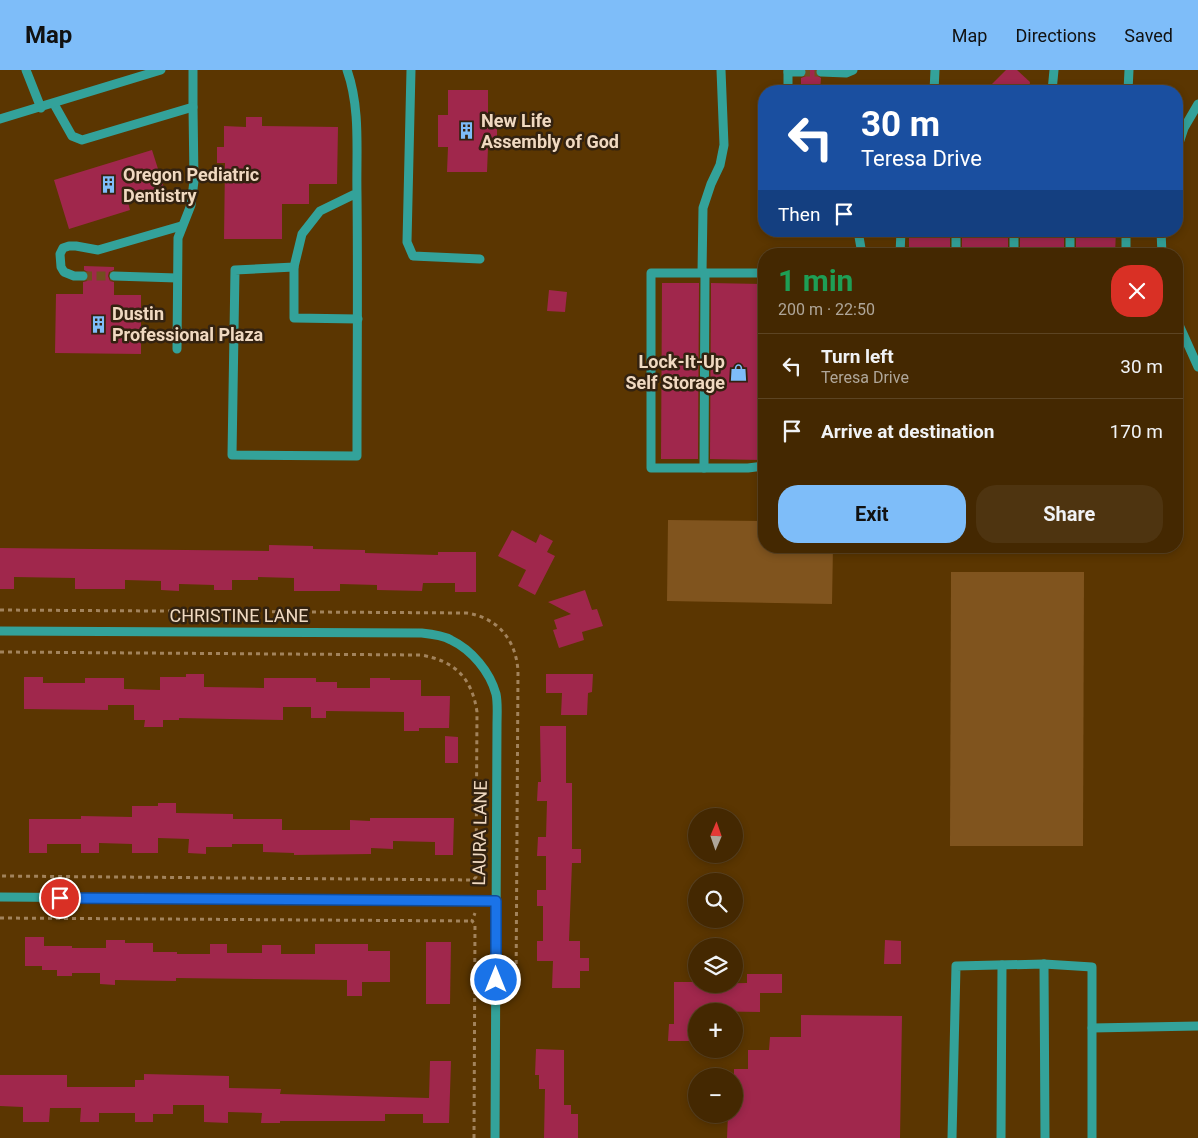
<!DOCTYPE html>
<meta charset="utf-8">
<style>
:root{--surface:#442801;--page:#4e3410;--text:#f1f3f6;--muted:#afa699;--line:#5c4423;--accent:#7ebdf9}
body{margin:0;font-family:Roboto,sans-serif;background:var(--page);color:var(--text);height:100vh;display:flex;flex-direction:column;font-size:19px;white-space:nowrap}
*{box-sizing:border-box;margin:0}
p{font-size:16px;color:var(--muted)}
.icon{flex:none;width:28px;height:28px;fill:none;stroke:currentColor;stroke-width:2;stroke-linecap:round;stroke-linejoin:round}
.map{position:relative;flex:1;overflow:hidden}
.sheet{position:absolute;left:758px;top:178px;width:425px;height:305px;display:flex;flex-direction:column;background:var(--surface);border-radius:20px;box-shadow:0 2px 8px #0003,0 0 0 1px var(--line)}
.sheet>*{flex:none}
.top-card{position:absolute;left:758px;top:15px;width:425px;height:152px;border-radius:20px;box-shadow:0 2px 8px #0003,0 0 0 1px var(--line);background:#1a4fa0;color:#fff;overflow:hidden}
.needle{width:32px;rotate:2deg}
.fabs{position:absolute;left:688px;top:738px;display:grid;gap:10px}
.fabs a{display:grid;place-items:center;width:55px;height:55px;border-radius:50%;background:var(--surface);box-shadow:0 2px 8px #0003,0 0 0 1px var(--line);font-size:25px}
.pin{position:absolute;display:grid;place-items:center;width:42px;height:42px;color:#fff;margin:-21px;border:2px solid #fff;border-radius:50%;box-shadow:0 1px 5px #0007}
.me{position:absolute;width:55px;margin:-28px;rotate:0deg;stroke-linejoin:round;filter:drop-shadow(0 0 4px #0008)}
.turn{display:flex;align-items:center;gap:18px;height:105px;padding:0 20px;font-size:22px}
.turn .icon{width:65px;height:65px;stroke-width:2.5}
.turn b{display:block;font-size:35px;line-height:42px}
.then{display:flex;align-items:center;height:48px;padding:0 20px;background:#0003;gap:10px;font-size:19px}
.round{display:grid;place-items:center;flex:none;width:52px;height:52px;border-radius:20px;background:var(--page)}
.head{display:flex;align-items:center;justify-content:space-between;height:85px;padding:0 20px}
h1{font-size:30px;font-weight:700;line-height:38px;color:#1e9e55}
.action{display:flex;gap:10px;margin-top:auto;padding:10px 20px}
.action a{flex:1;height:58px;border-radius:20px;background:var(--accent);color:#111;font-size:20px;font-weight:700;line-height:58px;text-align:center}
.action a+a{background:var(--page);color:var(--text)}
ul{padding:0;list-style:none}
li{display:flex;align-items:center;gap:15px;height:65px;padding:0 20px;border-top:1px solid var(--line)}
li div{flex:1}
li b{display:block;font-size:19px}
li em{font-style:normal}
header{display:flex;align-items:center;gap:30px;box-sizing:border-box;height:70px;padding:0 25px;background:var(--accent);color:#111}
header strong{font-size:24px}
nav{display:flex;gap:28px;margin-inline-start:auto;font-size:18px}
.map>svg:first-child{display:block}
</style>
<header>
<strong>Map</strong>
<nav><a>Map</a><a>Directions</a><a>Saved</a></nav>
</header>
<div class="map">
<svg width="1198" height="1068" viewBox="0 0 1198 1068">
<rect width="100%" height="100%" fill="#5b3601"/>
<g fill="#80541e">
<polygon points="668,450 764,451 764,476 833,476 832,534 667,531"/>
<polygon points="951,502 1084,502 1083,776 950,776"/>
</g>
<g fill="#a0274c">
<polygon points="807,0 815,0 816,5 821,8 820,21 801,21 801,8 806,6"/>
<polygon points="1006,0 1017,0 1030,12 1029,21 985,21"/>
<polygon points="448,20 488,20 488,45 497,45 497,77 488,77 487,102 447,102 448,77 438,77 438,45 448,45"/>
<polygon points="246,47 262,47 262,56 338,57 337,114 309,114 309,134 282,134 282,169 224,169 225,93 217,93 217,77 224,77 224,56 246,57"/>
<polygon points="152,80 165,121 128,132 130,140 69,159 54,110"/>
<rect x="909" y="161" width="41" height="23"/>
<rect x="962" y="161" width="46" height="23"/>
<rect x="1020" y="161" width="44" height="23"/>
<polygon points="1076,161 1116,161 1115,184 1076,184"/>
<polygon points="84,196 114,197 114,200 109,202 108,206 110,211 114,212 114,225 141,225 141,284 55,283 56,224 83,224 83,212 87,211 89,206 88,202 84,200"/>
<polygon points="662,213 699,213 698,389 661,389"/>
<polygon points="711,213 762,214 762,390 710,389"/>
<polygon points="549,220 567,222 565,242 547,241"/>
<polygon points="512,460 536,473 540,464 553,471 547,482 555,486 535,525 518,516 526,500 498,486"/>
<polygon points="269,475 313,476 313,479 365,480 365,483 438,485 438,482 476,482 476,522 455,522 455,513 423,513 422,521 377,520 377,515 340,514 340,521 294,521 294,508 258,507 258,510 232,510 232,520 214,520 214,515 179,514 179,521 161,520 161,511 125,510 125,519 75,519 75,508 14,507 14,519 0,519 0,478 269,481"/>
<polygon points="585,520 592,540 597,539 603,556 582,562 584,570 559,578 553,560 557,559 554,550 571,544 548,532"/>
<polygon points="186,604 204,604 204,617 264,618 264,608 316,608 316,612 337,612 337,618 370,618 370,608 390,608 390,610 421,610 421,626 450,626 449,658 419,658 419,661 404,661 404,642 326,641 326,648 311,648 311,637 283,637 283,650 179,648 179,650 163,650 163,657 144,657 145,650 134,650 134,635 108,635 108,640 24,639 24,607 43,607 43,613 85,613 85,608 124,608 124,619 160,620 160,607 186,607"/>
<polygon points="546,604 593,604 592,622 588,623 587,645 561,645 562,623 546,623"/>
<polygon points="540,656 566,656 566,713 572,713 572,779 581,779 581,793 572,793 569,871 580,871 580,888 589,888 589,901 580,901 580,918 552,918 553,891 537,891 537,871 543,871 543,836 537,836 537,820 546,820 546,786 537,786 538,767 546,767 547,731 537,731 538,712 541,712"/>
<polygon points="445,666 458,667 458,693 445,693"/>
<polygon points="158,733 176,733 176,743 233,744 233,749 282,749 282,760 350,760 350,750 370,751 370,748 454,748 453,785 435,785 435,772 393,771 393,779 371,778 371,784 294,785 294,783 263,782 263,774 232,774 232,777 206,777 206,784 188,783 189,769 158,768 158,783 132,783 132,774 99,773 99,783 81,783 81,774 47,774 47,783 29,783 29,749 81,749 81,746 132,747 132,736 158,736"/>
<polygon points="25,867 44,867 44,876 72,876 72,878 106,878 106,870 125,870 125,873 153,873 153,882 177,882 177,884 210,884 210,874 227,874 227,883 262,883 262,875 281,875 281,884 315,884 315,874 368,874 368,881 390,881 390,912 362,912 362,926 347,926 347,910 176,908 176,911 115,910 115,915 100,914 100,903 72,903 72,906 57,906 57,900 42,900 42,896 25,896"/>
<polygon points="885,870 901,871 901,894 884,894"/>
<polygon points="426,872 451,872 450,934 426,934"/>
<polygon points="747,904 782,904 782,923 760,923 760,942 696,941 696,971 668,971 669,954 674,954 674,912 696,912 696,914 747,913"/>
<polygon points="801,945 902,946 900,1068 727,1068 728,1044 734,1044 734,999 748,999 748,980 769,980 770,967 801,967"/>
<polygon points="536,979 564,980 564,1035 571,1035 571,1044 578,1044 578,1068 544,1068 545,1019 539,1019 539,1005 535,1005"/>
<polygon points="430,991 451,991 449,1053 423,1053 423,1044 385,1044 385,1051 280,1051 280,1053 261,1053 262,1043 228,1042 228,1053 204,1052 204,1035 173,1035 173,1044 153,1044 153,1052 135,1052 135,1043 99,1043 99,1052 80,1052 81,1038 50,1038 49,1052 23,1052 23,1037 0,1036 0,1005 67,1005 67,1017 135,1017 135,1010 144,1010 144,1004 229,1006 229,1018 281,1019 280,1024 429,1028"/>
</g>
<g fill="none" stroke-linecap="round" stroke-linejoin="round">
<g stroke="#714e1e" stroke-width="9" stroke-dasharray="9 4.5" stroke-linecap="butt">
<polyline points="801,2 821,2"/>
<polyline points="83,206 114,206"/>
</g>
<g stroke="#a2835c" stroke-width="3" stroke-dasharray="4 4" stroke-linecap="butt">
<path d="M 0,540 L 467,543 C 498,548 516,570 518,601 L 516,920"/>
<path d="M 0,582 L 421,585 C 455,591 472,608 477,642 L 476,807 L 473,810 L 0,806"/>
<polyline points="0,848 472,851"/>
<polyline points="474,1068 475,854 472,851 475,843"/>
</g>
<g stroke="#33a29a" stroke-width="9">
<polyline points="26,0 41,38"/>
<path d="M 347,0 C 361,39 356,84 357,124 C 358,212 357,299 357,386 L 232,385 L 235,200 L 294,197 L 302,164 L 320,141 L 357,123"/>
<polyline points="411,0 407,172 413,186 480,189"/>
<polyline points="788,2 801,2"/>
<polyline points="821,2 846,3 853,0"/>
<polyline points="788,21 788,0"/>
<polyline points="934,21 935,0"/>
<polyline points="1052,21 1054,0"/>
<polyline points="1128,21 1129,0"/>
<polyline points="54,34 72,66 82,70 193,37 193,0"/>
<polyline points="0,49 161,0"/>
<polyline points="1176,82 1184,58 1198,34"/>
<polyline points="858,161 862,184"/>
<polyline points="1161,161 1162,184"/>
<polyline points="900,184 901,161"/>
<polyline points="956,184 956,161"/>
<polyline points="1014,184 1014,161"/>
<polyline points="1070,184 1070,161"/>
<polyline points="1126,184 1126,161"/>
<polyline points="294,197 294,248 358,249"/>
<polyline points="702,203 703,138 711,114 720,95 724,75 721,0"/>
<polyline points="764,203 651,203 651,398 748,398 764,396"/>
<polyline points="83,206 74,206 64,202 61,197 60,184 63,178 69,176 76,176 98,180 181,156"/>
<polyline points="114,206 177,208"/>
<polyline points="1176,248 1198,297"/>
<polyline points="177,279 178,168 191,135 194,111 193,37"/>
<polyline points="704,398 705,203"/>
<path d="M 0,561 L 421,563 C 431,564 442,565 451,570 C 472,580 490,602 496,624 C 498,633 497,645 497,655 L 495,1068"/>
<polyline points="0,827 496,831"/>
<polyline points="1044,894 1045,1068"/>
<polyline points="1092,958 1198,956"/>
<polyline points="952,1068 956,896 1044,894 1092,897 1092,1068"/>
<polyline points="1001,1068 1002,895"/>
</g>
</g>
<g fill="none" stroke-linecap="round" stroke-linejoin="round">
<defs>
<polyline id="route" points="60,828 496,831 496,910"/>
</defs>
<use href="#route" stroke="#114b97" stroke-width="12"/>
<use href="#route" stroke="#1a73e8" stroke-width="9"/>
</g>
<defs>
<symbol id="building-bare" viewBox="-9 -9 18 18"><path d="M-4-6H4V6H1V3H-1V6H-4ZM-2.5-4.3h1.7v1.8h-1.7ZM.8-4.3h1.7v1.8H.8ZM-2.5-1h1.7V.8h-1.7ZM.8-1h1.7V.8H.8Z" fill="#7ebdf9" stroke="#332210" stroke-width="2.5" paint-order="stroke"/></symbol>
<symbol id="shop-bare" viewBox="-9 -9 18 18"><path d="M-5-2.5h2.3a2.7 3.5 0 0 1 5.4 0H5L5.5 6h-11ZM-1.5-2.5h3a1.5 2.3 0 0 0-3 0Z" fill="#7ebdf9" stroke="#332210" stroke-width="2.5" paint-order="stroke"/></symbol>
</defs>
<g fill-rule="evenodd">
<use href="#building-bare" x="454" y="48" width="25" height="25"/>
<use href="#building-bare" x="96" y="102" width="25" height="25"/>
<use href="#building-bare" x="86" y="242" width="25" height="25"/>
<use href="#shop-bare" x="726" y="290" width="25" height="25"/>
</g>
<g text-anchor="middle" stroke-width="5" stroke-linejoin="round" paint-order="stroke">
<g font-size="18" font-weight="bold" fill="#f0d9c1" stroke="#332210" text-anchor="start">
<text x="481" y="57">New Life<tspan x="481" dy="21">Assembly of God</tspan></text>
<text x="123" y="111">Oregon Pediatric<tspan x="123" dy="21">Dentistry</tspan></text>
<text x="112" y="250">Dustin<tspan x="112" dy="21">Professional Plaza</tspan></text>
<text x="725" y="298" text-anchor="end">Lock-It-Up<tspan x="725" dy="21">Self Storage</tspan></text>
</g>
<g font-size="18" fill="#f0d9c1" stroke="#332210">
<text x="239" y="552">CHRISTINE LANE</text>
<text transform="translate(480 763) rotate(-89)" y="6">LAURA LANE</text>
</g>
</g>
</svg>
<div class="fabs">
<a><svg class="needle" viewBox="-14 -14 28 28"><path d="M0-13l5 13h-10z" fill="#e53935"/><path d="M0 13l5-13h-10z" fill="#afa699"/></svg></a>
<a><svg class="icon" aria-label="search" viewBox="0 0 24 24"><circle cx="10" cy="10" r="6"/><path d="M15 15l6 6"/></svg></a>
<a><svg class="icon" aria-label="layers" viewBox="0 0 24 24"><path d="M12 4l9 5-9 5-9-5zM3 14l9 5 9-5"/></svg></a>
<a>+</a>
<a>−</a>
</div>
<div class="pin" style="left:60px;top:828px;background:#d93025"><svg class="icon" aria-label="arrive" viewBox="0 0 24 24"><path d="M6 21V4h12l-3 4 3 4H6"/></svg></div>
<svg class="me" style="left:496px;top:910px" viewBox="-20 -20 40 40"><circle r="17" fill="#1a73e8" stroke="#fff" stroke-width="3"/><path d="M0-11L8 9 0 5-8 9z" fill="#fff"/></svg>
<div class="top-card">
<div class="turn"><svg class="icon" aria-label="left" viewBox="0 0 24 24"><path d="M17 20v-9H6M10 6l-5 5 5 5"/></svg><div><b>30 m</b>Teresa Drive</div></div>
<div class="then">Then<svg class="icon" aria-label="arrive" viewBox="0 0 24 24"><path d="M6 21V4h12l-3 4 3 4H6"/></svg></div>
</div>
<section class="sheet">
<div class="head"><div><h1>1 min</h1><p>200 m · 22:50</p></div><a class="round" style="background:#d93025;color:#fff"><svg class="icon" aria-label="close" viewBox="0 0 24 24"><path d="M6 6l12 12M18 6L6 18"/></svg></a></div>
<ul>
<li><svg class="icon" aria-label="left" viewBox="0 0 24 24"><path d="M17 20v-9H6M10 6l-5 5 5 5"/></svg><div><b>Turn left</b><p>Teresa Drive</p></div><em>30 m</em></li>
<li><svg class="icon" aria-label="arrive" viewBox="0 0 24 24"><path d="M6 21V4h12l-3 4 3 4H6"/></svg><div><b>Arrive at destination</b></div><em>170 m</em></li>
</ul>
<div class="action"><a>Exit</a><a>Share</a></div>
</section>
</div>
